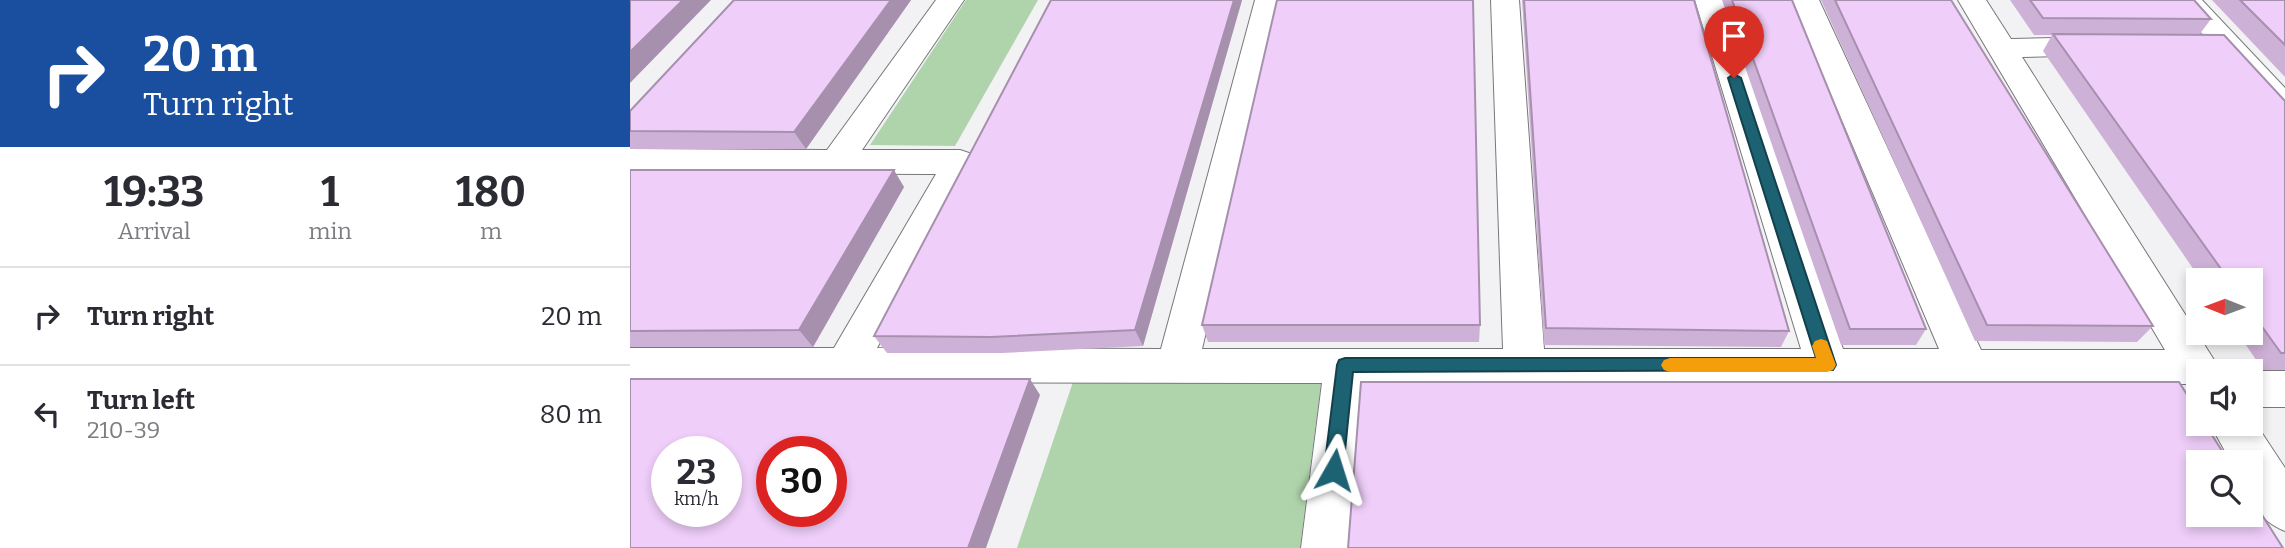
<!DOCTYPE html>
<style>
:root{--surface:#fff;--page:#f2f2f3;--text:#2b2b33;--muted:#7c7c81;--line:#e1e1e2}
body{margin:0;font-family:Bitter,serif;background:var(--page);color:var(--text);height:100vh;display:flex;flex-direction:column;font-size:26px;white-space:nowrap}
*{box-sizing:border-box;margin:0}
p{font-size:23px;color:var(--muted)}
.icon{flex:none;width:38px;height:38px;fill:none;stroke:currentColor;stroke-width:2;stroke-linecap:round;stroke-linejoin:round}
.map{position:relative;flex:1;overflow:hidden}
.panel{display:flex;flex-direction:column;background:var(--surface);width:630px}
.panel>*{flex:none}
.top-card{background:#1a4fa0;color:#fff;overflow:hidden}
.needle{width:46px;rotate:271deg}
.buttons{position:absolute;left:1556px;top:268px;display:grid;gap:14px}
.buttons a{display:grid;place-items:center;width:77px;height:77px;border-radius:0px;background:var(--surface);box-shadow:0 4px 10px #0003;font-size:35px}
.speed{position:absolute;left:21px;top:436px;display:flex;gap:14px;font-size:35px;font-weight:700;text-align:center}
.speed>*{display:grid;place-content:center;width:91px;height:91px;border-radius:50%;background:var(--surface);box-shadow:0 4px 10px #0003;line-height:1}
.speed small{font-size:18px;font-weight:400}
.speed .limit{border:10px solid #d22;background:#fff;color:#111}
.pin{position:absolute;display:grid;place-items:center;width:60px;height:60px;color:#fff;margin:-72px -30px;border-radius:50% 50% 50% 0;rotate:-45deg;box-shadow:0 0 7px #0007}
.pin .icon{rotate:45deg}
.me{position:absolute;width:77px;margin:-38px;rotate:6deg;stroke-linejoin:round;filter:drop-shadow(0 0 5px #0008)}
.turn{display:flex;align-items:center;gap:24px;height:147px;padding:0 28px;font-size:32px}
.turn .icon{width:91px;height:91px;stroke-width:2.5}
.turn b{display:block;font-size:49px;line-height:60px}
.eta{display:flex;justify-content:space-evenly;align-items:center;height:119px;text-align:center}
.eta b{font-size:42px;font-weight:700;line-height:49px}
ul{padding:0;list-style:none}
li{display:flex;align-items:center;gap:21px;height:98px;padding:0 28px;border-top:2px solid var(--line)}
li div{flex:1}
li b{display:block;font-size:26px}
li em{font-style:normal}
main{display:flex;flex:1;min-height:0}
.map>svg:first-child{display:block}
</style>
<main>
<section class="panel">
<div class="top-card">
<div class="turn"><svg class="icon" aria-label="right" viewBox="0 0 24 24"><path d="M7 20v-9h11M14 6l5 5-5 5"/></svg><div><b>20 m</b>Turn right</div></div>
</div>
<div class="eta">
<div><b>19:33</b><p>Arrival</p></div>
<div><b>1</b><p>min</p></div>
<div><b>180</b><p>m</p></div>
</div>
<ul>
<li><svg class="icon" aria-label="right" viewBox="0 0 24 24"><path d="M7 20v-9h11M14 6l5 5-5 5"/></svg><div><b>Turn right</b></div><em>20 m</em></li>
<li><svg class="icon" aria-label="left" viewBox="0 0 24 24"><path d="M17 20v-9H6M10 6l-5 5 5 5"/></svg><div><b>Turn left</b><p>210-39</p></div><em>80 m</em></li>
</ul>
</section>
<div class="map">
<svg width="1655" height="548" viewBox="0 0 1655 548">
<rect width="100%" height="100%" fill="#f2f2f4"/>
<g fill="#afd4ab">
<polygon points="336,0 408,0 325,146 240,145"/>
<polygon points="443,382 691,383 670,548 387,548"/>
</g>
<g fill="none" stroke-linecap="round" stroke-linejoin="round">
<defs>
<g id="minor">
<polygon points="306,0 334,0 232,150 330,150 342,154 347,162 247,348 531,349 625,0 653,0 572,349 873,349 861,0 889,0 914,349 1171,349 1065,0 1093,0 1213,349 1309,349 1161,0 1189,0 1351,350 1535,350 1328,0 1356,0 1381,39 1469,37 1480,40 1484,46 1480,52 1469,55 1392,57 1591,371 1568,371 1568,388 1558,384 734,383 719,548 671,548 692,383 0,382 0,348 204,348 306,174 0,173 0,149 197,150"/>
<polygon points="1542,0 1572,0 1655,88 1655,117 1644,114"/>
<rect x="1620" y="371" width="35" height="36"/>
<path d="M 1620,415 L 1655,468 L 1655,531 C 1622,518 1620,494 1620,462 L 1601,462 L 1580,424 L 1620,424 Z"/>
</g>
</defs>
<use href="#minor" stroke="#78787b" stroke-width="2"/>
<use href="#minor" fill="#fff" fill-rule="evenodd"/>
</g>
<g fill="#ceb1d6">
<polygon points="104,0 281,0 176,149 0,149 0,111"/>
<polygon points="421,0 612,0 513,346 372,353 257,353 244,336"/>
<polygon points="892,0 1064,0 1159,331 1151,347 914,345"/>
<polygon points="1092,0 1162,0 1296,329 1286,345 1211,345"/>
<polygon points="1191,0 1321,0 1523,326 1507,342 1345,341"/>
<polygon points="1380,0 1564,0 1581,19 1569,35 1655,101 1655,370 1633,370 1607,332 1620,332 1620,280 1571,280 1413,51 1422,35 1404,35"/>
<polygon points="1582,0 1655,0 1655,77"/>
<polygon points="0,170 274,187 183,347 0,347"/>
<polygon points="572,325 850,325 849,342 578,342"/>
</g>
<g fill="#a790ae">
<polygon points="53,0 81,0 0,83 0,52"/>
<polygon points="261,0 281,0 176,149 164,132"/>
<polygon points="604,0 612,0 513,346 505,330"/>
<polygon points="264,170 274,187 183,347 169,330"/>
<polygon points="400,379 410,395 356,548 338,548"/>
</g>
<g fill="#efcef9" stroke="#a790ae" stroke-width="2" fill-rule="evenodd">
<polygon points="0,0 53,0 0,52"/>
<polygon points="104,0 261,0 164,132 0,131 0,111"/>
<polygon points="421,0 604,0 505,330 361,337 244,336"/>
<polygon points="647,0 843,0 850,325 572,325"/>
<polygon points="894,0 1064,0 1159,331 916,328"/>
<polygon points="1102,0 1162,0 1296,329 1220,329"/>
<polygon points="1205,0 1321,0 1523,326 1357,325"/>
<polygon points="1400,0 1564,0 1581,19 1413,18"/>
<polygon points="1610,0 1655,0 1655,45"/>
<polygon points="1423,34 1594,35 1655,101 1655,353 1651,353 1620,310 1620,280 1599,280"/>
<polygon points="0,170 264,170 169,330 0,331"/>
<path d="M 0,379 L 400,379 L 338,548 L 0,548 ZM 37,452 L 96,452 L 96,511 L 37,511 ZM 142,452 L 201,452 L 201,511 L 142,511 Z"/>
<polygon points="731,382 1549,382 1568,412 1568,424 1575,424 1599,462 1568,462 1568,514 1620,514 1620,496 1653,548 718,548"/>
</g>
<polygon fill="#1d6273" stroke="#13404b" stroke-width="2" points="1104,74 1111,78 1206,365 1203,370 723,372 713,470 711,476 704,478 697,476 694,470 707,365 709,360 715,358 1186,358 1098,78"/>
<polygon fill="#f59e0b" points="1191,339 1197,341 1206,365 1203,370 1197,372 1040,372 1034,370 1031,365 1034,360 1040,358 1186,358 1182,346 1185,341"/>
</svg>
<div class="buttons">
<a><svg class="needle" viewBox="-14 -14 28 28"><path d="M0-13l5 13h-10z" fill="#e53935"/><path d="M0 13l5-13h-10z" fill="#7c7c81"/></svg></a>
<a><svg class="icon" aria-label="sound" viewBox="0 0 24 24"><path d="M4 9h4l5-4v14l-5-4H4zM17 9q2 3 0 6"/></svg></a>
<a><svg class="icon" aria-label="search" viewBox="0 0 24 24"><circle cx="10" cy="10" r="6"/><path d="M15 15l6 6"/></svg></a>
</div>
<div class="speed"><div>23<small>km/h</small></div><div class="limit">30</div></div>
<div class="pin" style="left:1104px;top:78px;background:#d93025"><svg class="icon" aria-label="arrive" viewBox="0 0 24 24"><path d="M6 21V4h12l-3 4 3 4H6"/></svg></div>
<svg class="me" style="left:704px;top:470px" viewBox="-20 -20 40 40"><path d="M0-17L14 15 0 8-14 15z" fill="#1d6273" stroke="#fff" stroke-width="4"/></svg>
</div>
</main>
